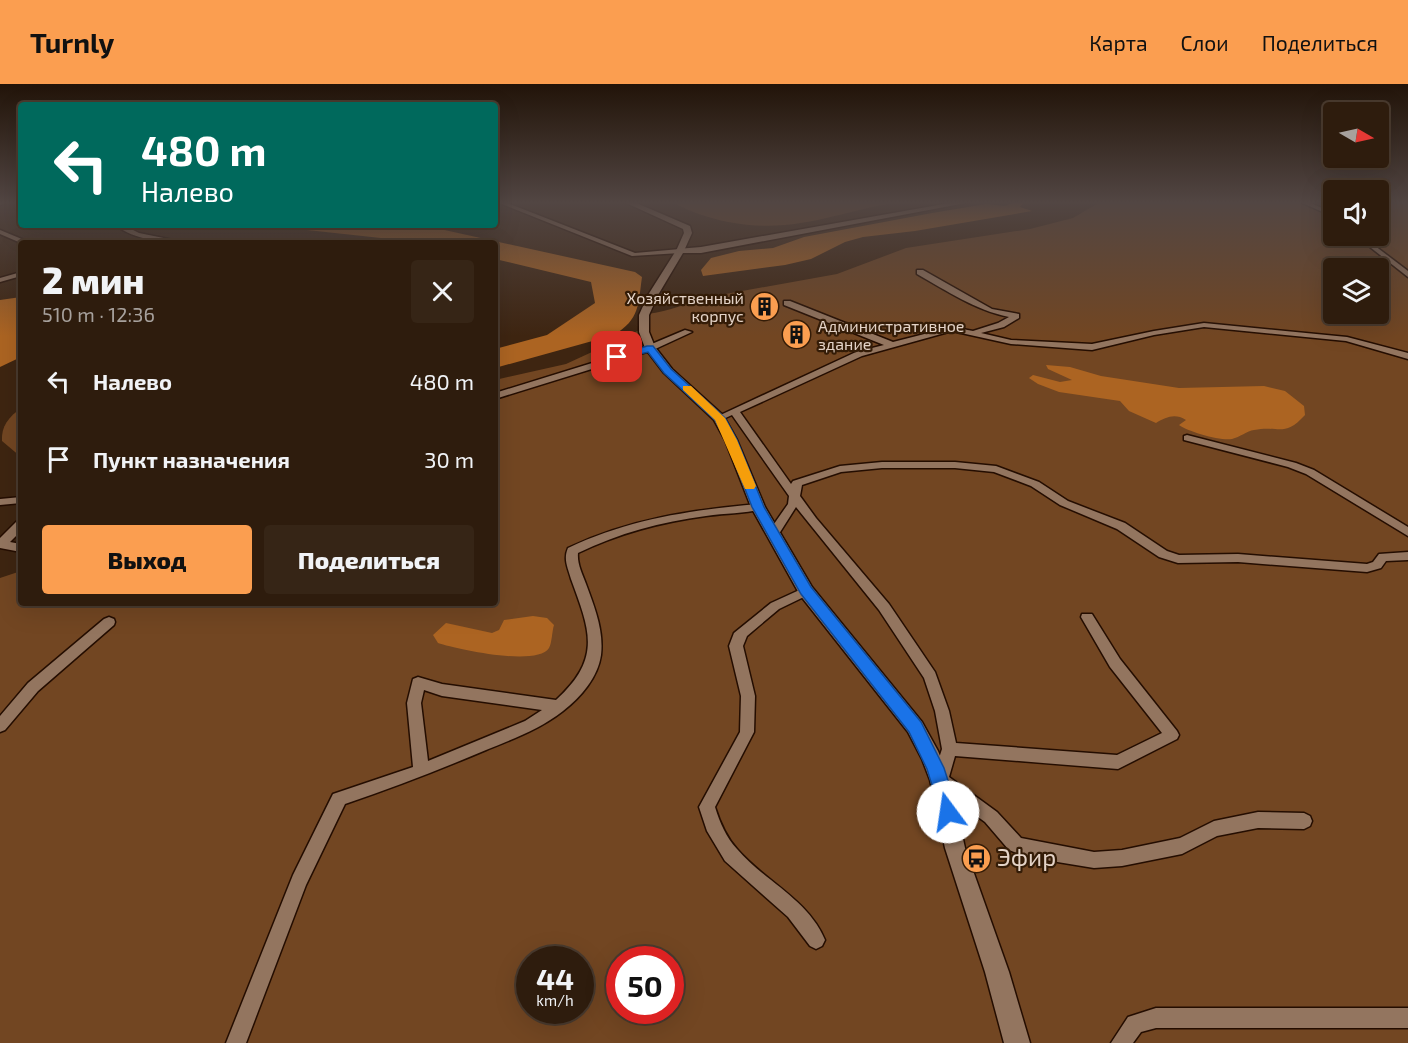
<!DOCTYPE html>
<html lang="ru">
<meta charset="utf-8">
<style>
:root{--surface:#2e1c0d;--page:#362516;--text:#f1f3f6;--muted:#a7a19d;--line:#493a2e;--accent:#fb9e50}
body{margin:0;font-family:"Exo 2",sans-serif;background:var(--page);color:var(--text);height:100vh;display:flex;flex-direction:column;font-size:22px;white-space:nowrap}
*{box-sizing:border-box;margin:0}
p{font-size:20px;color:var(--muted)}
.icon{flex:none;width:33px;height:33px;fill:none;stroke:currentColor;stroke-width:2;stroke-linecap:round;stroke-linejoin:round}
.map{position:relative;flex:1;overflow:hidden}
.panel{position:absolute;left:18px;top:156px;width:480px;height:366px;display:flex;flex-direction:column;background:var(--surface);border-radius:6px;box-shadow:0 6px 24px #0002,0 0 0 2px var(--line)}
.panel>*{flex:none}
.guide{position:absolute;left:18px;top:18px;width:480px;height:126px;border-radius:6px;box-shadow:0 6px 24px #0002,0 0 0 2px var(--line);background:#00695c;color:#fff;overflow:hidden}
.needle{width:39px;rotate:99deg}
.controls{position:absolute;left:1323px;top:18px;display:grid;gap:12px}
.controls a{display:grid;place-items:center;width:66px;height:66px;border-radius:6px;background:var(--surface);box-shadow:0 6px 24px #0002,0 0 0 2px var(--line);font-size:30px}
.speed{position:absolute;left:516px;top:862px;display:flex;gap:12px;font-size:30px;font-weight:700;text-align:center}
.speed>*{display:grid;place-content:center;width:78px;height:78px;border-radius:50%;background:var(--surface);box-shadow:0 6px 24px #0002,0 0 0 2px var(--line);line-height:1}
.speed small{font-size:15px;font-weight:400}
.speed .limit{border:9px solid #d22;background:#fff;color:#111}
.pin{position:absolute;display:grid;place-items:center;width:51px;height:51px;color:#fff;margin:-26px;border-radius:12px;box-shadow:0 3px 9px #0006}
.me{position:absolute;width:66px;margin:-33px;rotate:346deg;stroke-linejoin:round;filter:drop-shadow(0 0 4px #0008)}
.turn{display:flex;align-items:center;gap:21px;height:126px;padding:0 24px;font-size:27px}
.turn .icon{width:78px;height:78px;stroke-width:2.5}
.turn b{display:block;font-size:42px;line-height:51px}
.round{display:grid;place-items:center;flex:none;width:63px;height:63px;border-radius:6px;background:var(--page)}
.headline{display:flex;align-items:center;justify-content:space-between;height:102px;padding:0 24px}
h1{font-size:36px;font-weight:800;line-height:45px}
.cta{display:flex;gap:12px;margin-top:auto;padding:12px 24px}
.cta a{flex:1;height:69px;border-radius:6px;background:var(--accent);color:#111;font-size:24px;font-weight:800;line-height:69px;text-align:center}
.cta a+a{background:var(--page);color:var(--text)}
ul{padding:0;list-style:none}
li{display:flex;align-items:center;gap:18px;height:78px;padding:0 24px}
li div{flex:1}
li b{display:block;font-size:22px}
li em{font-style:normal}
header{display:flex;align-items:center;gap:36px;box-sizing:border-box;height:84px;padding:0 30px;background:var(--accent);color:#111}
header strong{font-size:28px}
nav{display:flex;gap:33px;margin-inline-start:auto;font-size:21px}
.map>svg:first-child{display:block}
</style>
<header>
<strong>Turnly</strong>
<nav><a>Карта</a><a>Слои</a><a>Поделиться</a></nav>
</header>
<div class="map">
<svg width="1408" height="959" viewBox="0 0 1408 959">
<rect width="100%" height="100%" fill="#3e2511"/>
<g fill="#724622" fill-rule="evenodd">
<path d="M 672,118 L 901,118 C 836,127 797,151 728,138 C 709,134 690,128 672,118 Z"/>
<path d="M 1100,118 L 1333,118 L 1334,152 L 1378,152 L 1379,118 L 1408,118 L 1408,959 L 0,959 L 0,494 L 21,487 L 21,519 L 495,519 L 495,296 L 566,280 L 644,244 L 647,230 C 671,227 686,219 709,213 L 837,190 L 906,164 L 1030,145 L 1073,134 ZM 1334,184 L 1378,184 L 1378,230 L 1334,230 ZM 530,876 L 580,876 L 580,927 L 530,927 ZM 620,876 L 670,876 L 670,927 L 620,927 Z"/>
<path d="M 21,324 L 21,373 L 2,357 C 1,342 9,333 21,324 Z"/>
</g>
<g fill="#ac6422">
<polygon points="1014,118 1024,118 1020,123 1032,127 915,147 863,153 845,158 811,175 785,181 703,192 701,186 711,174 739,167 773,164 804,153 932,129 986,120 1005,122"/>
<path d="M 261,141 L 409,141 L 440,145 L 635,188 L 642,193 C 638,221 640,235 614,251 L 495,284 L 495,265 L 547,251 L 595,219 L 591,198 L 495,175 L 495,159 L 427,159 Z"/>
<polygon points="21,213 21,273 0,283 0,216"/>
<path d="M 1046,281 L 1070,283 L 1101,292 L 1179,304 L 1264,302 L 1285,307 L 1304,322 L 1305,331 C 1284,354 1279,341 1254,346 C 1247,347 1240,353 1232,355 C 1220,357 1189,348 1179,341 L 1186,336 C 1175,329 1166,333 1156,339 L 1129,327 L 1120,317 L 1059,308 L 1038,300 L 1029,294 L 1033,291 L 1060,298 L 1072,296 L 1048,285 Z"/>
<path d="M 533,532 L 547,534 L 554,541 C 552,547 552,559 549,564 C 537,583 456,565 438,559 L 433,551 L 446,539 L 492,549 L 499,546 L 504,536 Z"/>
</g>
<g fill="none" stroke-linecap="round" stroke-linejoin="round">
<defs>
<g id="minor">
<polygon points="0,118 7,118 0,121"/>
<polygon points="497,118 505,118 635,169 680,165 683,167 680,169 632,172"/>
<polygon points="1300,118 1308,118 1334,129 1334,133"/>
<path d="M 115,141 L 123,141 L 139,149 L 188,159 C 163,159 135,156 115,141 Z"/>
<polygon points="0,146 29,158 30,159 21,159 0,150"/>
<polygon points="1356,152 1362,152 1408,187 1408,193"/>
<path d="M 917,186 L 923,186 L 992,225 L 1019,230 L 1019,234 L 1004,243 L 981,249 L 1011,256 L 1092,260 L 1154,247 L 1204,239 L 1347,253 L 1408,269 L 1408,275 L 1346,257 L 1204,243 L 1154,251 L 1092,266 L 1011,260 L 952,247 L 862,272 L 740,328 L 791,400 L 793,397 L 840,382 L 882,378 L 955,378 L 996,382 L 1039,398 L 1068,417 L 1125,439 L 1167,467 L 1179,471 L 1238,470 L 1367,480 L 1373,478 L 1379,470 L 1408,468 L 1408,476 L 1386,477 L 1381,484 L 1367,488 L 1238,478 L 1178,479 L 1159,473 L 1117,445 L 1060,421 L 1031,402 L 994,388 L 955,384 L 882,384 L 841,388 L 802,401 L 800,412 L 816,434 L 889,520 L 935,588 L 949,627 L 956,659 L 1117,671 L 1162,649 L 1110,583 L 1081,533 L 1082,530 L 1092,530 L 1120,575 L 1177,647 L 1179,651 L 1177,655 L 1118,685 L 955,672 L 949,693 L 997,728 L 1021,754 L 1094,768 L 1122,766 L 1180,754 L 1214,737 L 1258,728 L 1304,729 L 1310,732 L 1312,737 L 1310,742 L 1304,745 L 1258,744 L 1217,752 L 1182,770 L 1122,782 L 1094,784 L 1027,773 L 1009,766 L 985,738 L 934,701 L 932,696 L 942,665 L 935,627 L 924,594 L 879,526 L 796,423 L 777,453 L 769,453 L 767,450 L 788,420 L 789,412 L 732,331 L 719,337 L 714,334 L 856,268 L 884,261 L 784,221 L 784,217 L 790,217 L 893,258 L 952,243 L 973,247 L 998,239 L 1009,233 C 975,226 947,207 917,190 Z"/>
<polygon points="21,188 21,192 0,198 0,194"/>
<polygon points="685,246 692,248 653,266 495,315 495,309 647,262"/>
<polygon points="1187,351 1296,379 1314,386 1408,443 1408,452 1306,390 1288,383 1184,356 1184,352"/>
<polygon points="21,413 21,419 0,421 0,415"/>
<path d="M 758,420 L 762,421 L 764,423 L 762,425 C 744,430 725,429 706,432 C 661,438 619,449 578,469 C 577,480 582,489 586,500 C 594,522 604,546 601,571 C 598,593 581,613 563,627 C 540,645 513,655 486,666 C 439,686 392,704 345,720 L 306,801 L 246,959 L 226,959 L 293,791 L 333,710 L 413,683 L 407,619 L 413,595 L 418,593 L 442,600 L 556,616 C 602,574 590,547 571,495 C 568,484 563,475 568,464 C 629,435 691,426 758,420 ZM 424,606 L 442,612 L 542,626 L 525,637 L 428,677 L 421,619 Z"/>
<polygon points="21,436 21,447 10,458 21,460 21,468 0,464 0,454 17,437"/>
<path d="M 806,503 L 812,507 L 810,510 L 779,525 L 747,552 L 743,562 L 755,612 L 754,648 L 715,723 C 720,739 726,753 737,765 C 764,797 808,815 825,856 L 822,862 L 816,865 L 810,862 L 788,833 L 725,777 L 707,747 L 699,723 L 740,648 L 741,612 L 729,562 L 734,549 L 771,519 Z"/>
<polygon points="109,533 114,535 115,538 114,541 38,607 5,646 0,648 0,632 28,599 104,535"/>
<polygon points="1156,924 1408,924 1408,944 1156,944 1141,948 1133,959 1111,959 1128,933"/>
</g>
<polygon id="tertiary" points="624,118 634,118 690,142 692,149 683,169 676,167 684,149 683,145"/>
<polygon id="secondary" points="955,118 971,118 701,169 683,169 658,211 649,231 649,248 655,263 672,285 723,331 737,356 765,423 812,503 922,638 938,667 950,696 965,764 1009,888 1030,959 1004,959 985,888 945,764 930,696 922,675 908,648 800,511 751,423 725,356 714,336 664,289 645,264 639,248 639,231 648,211 677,165 701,163"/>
</defs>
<use href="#minor" stroke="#240d00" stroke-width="3"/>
<use href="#tertiary" stroke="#240d00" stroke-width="3"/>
<use href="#secondary" stroke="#240d00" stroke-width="3"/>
<use href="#minor" fill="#93755f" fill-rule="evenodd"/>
<use href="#tertiary" fill="#93755f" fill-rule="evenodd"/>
<use href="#secondary" fill="#93755f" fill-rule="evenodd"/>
</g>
<linearGradient id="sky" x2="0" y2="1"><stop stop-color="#221409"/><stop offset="0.47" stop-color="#524643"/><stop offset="1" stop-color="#524643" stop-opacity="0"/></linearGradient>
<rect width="1408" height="252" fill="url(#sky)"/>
<polygon fill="#1a73e8" stroke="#114b97" stroke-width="1.5" points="647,262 653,262 671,285 725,334 737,356 764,423 811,503 921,638 944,684 958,728 955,734 948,737 942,734 927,685 909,648 801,510 752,423 726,356 715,336 664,289 648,268 617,276 612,273"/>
<polygon fill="#f59e0b" points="683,302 691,302 725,334 737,356 756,402 754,405 745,405 715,336 683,306"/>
<defs>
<symbol id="building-disc" viewBox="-11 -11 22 22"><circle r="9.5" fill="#fb9e50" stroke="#341c07"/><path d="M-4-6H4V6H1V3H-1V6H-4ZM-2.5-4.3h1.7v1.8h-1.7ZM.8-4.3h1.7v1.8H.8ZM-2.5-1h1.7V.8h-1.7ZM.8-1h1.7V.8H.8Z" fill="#111"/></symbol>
<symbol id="bus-disc" viewBox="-11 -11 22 22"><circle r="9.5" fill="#fb9e50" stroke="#341c07"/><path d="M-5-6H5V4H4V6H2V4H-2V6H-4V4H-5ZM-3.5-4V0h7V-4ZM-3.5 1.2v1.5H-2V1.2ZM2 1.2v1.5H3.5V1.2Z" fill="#111"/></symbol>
</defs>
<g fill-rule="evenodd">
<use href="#building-disc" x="748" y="206" width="33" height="33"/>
<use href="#building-disc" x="780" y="234" width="33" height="33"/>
<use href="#bus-disc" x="960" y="758" width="33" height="33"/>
</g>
<g text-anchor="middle" stroke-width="4.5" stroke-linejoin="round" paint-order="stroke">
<g font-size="16" fill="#e4d3c7" stroke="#341c07" text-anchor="end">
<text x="744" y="220">Хозяйственный<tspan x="744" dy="18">корпус</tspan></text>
<text x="818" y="248" text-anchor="start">Административное<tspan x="818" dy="18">здание</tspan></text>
</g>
<g font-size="24" fill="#e4d3c7" stroke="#341c07" text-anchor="start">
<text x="997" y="782">Эфир</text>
</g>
</g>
</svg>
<div class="controls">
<a><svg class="needle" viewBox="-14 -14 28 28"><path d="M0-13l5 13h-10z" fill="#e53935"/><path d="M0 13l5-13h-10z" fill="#a7a19d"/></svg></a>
<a><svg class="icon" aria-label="sound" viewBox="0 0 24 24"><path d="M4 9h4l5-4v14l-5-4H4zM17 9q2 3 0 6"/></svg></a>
<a><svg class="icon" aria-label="layers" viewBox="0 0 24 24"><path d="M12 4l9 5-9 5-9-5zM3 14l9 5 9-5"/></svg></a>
</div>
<div class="speed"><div>44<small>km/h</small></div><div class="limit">50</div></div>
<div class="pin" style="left:617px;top:273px;background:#d93025"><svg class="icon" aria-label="arrive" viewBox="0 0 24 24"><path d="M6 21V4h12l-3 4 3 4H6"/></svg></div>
<svg class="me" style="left:948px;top:728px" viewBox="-20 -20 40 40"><circle r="19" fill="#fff"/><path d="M0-13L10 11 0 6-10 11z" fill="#1a73e8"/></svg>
<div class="guide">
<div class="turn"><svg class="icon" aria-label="left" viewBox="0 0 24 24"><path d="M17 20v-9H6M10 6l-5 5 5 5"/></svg><div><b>480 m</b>Налево</div></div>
</div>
<section class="panel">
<div class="headline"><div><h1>2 мин</h1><p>510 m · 12:36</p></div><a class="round"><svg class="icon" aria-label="close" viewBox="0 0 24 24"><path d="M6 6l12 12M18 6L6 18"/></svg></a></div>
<ul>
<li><svg class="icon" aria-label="left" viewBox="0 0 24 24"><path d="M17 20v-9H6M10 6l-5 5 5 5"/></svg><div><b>Налево</b></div><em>480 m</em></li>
<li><svg class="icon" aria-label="arrive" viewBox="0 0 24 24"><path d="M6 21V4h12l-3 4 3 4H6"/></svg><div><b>Пункт назначения</b></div><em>30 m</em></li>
</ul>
<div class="cta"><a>Выход</a><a>Поделиться</a></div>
</section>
</div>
